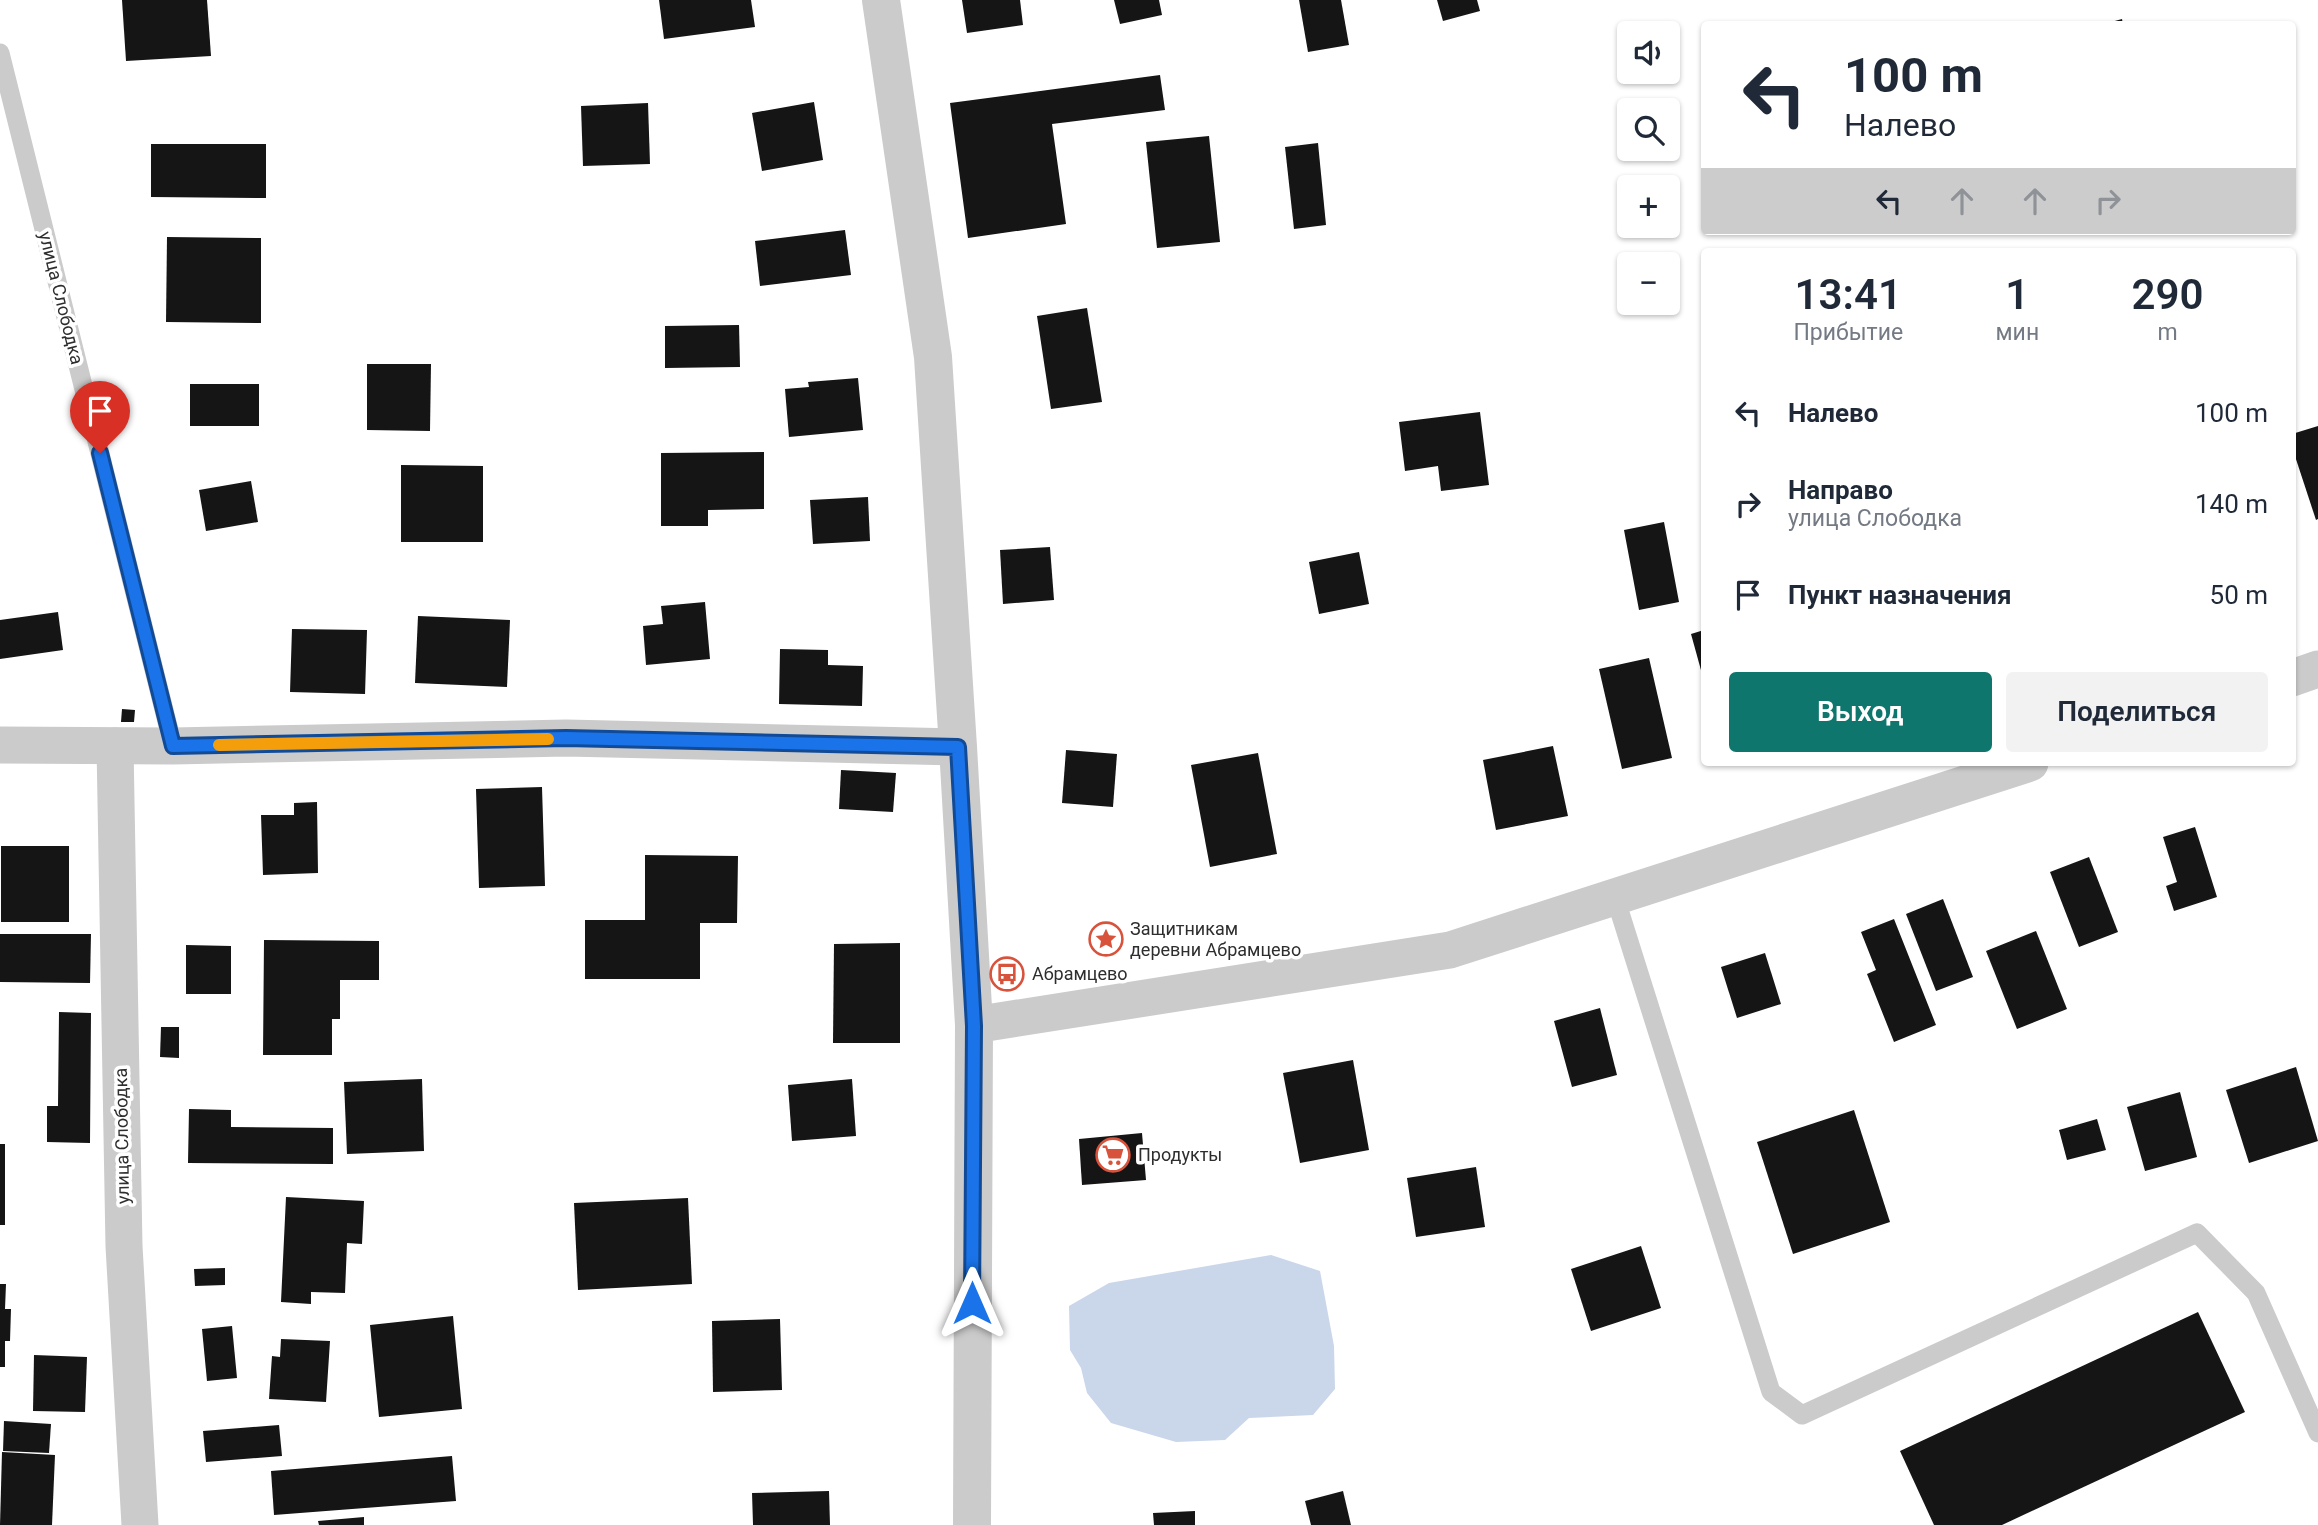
<!DOCTYPE html>
<html lang="ru">
<meta charset="utf-8">
<style>
:root{--surface:#fff;--page:#f2f2f3;--text:#1f2937;--muted:#747a83;--accent:#0f766e}
body{margin:0;font-family:Roboto,sans-serif;background:var(--page);color:var(--text);height:100vh;display:flex;flex-direction:column;font-size:26px;white-space:nowrap}
*{box-sizing:border-box;margin:0}
p{font-size:23px;color:var(--muted)}
.icon{flex:none;width:38px;height:38px;fill:none;stroke:currentColor;stroke-width:2;stroke-linecap:round;stroke-linejoin:round}
.map{position:relative;flex:1;overflow:hidden}
.side{position:absolute;left:1701px;top:248px;width:595px;height:518px;display:flex;flex-direction:column;background:var(--surface);border-radius:7px;box-shadow:0 2px 5px #0004}
.side>*{flex:none}
.hud{position:absolute;left:1701px;top:21px;width:595px;height:214px;border-radius:7px;box-shadow:0 2px 5px #0004;background:#fff;color:var(--text);overflow:hidden}
.controls{position:absolute;left:1617px;top:21px;display:grid;gap:14px}
.controls a{display:grid;place-items:center;width:63px;height:63px;border-radius:7px;background:var(--surface);box-shadow:0 2px 5px #0004;font-size:35px}
.pin{position:absolute;display:grid;place-items:center;width:60px;height:60px;color:#fff;margin:-72px -30px;border-radius:50% 50% 50% 0;rotate:-45deg;box-shadow:0 0 7px #0007}
.pin .icon{rotate:45deg}
.me{position:absolute;width:77px;margin:-38px;rotate:0deg;stroke-linejoin:round;filter:drop-shadow(0 0 5px #0008)}
.turn{display:flex;align-items:center;gap:24px;height:147px;padding:0 28px;font-size:32px}
.turn .icon{width:91px;height:91px;stroke-width:2.5}
.turn b{display:block;font-size:49px;line-height:60px}
.lanes{display:flex;align-items:center;height:66px;padding:0 28px;background:#0003;justify-content:center;gap:35px;direction:ltr}
.lanes .off{opacity:.35}
.eta{display:flex;justify-content:space-evenly;align-items:center;height:119px;text-align:center}
.eta b{font-size:42px;font-weight:600;line-height:49px}
.button{display:flex;gap:14px;margin-top:auto;padding:14px 28px}
.button a{flex:1;height:80px;border-radius:7px;background:var(--accent);color:#fff;font-size:28px;font-weight:600;line-height:80px;text-align:center}
.button a+a{background:var(--page);color:var(--text)}
ul{padding:0;list-style:none}
li{display:flex;align-items:center;gap:21px;height:91px;padding:0 28px}
li div{flex:1}
li b{display:block;font-size:26px}
li em{font-style:normal}
.map>svg:first-child{display:block}
</style>
<div class="map">
<svg width="2318" height="1525" viewBox="0 0 2318 1525">
<rect width="100%" height="100%" fill="#fff"/>
<polygon fill="#cad6e9" points="1271,1255 1320,1271 1334,1346 1335,1389 1313,1415 1249,1418 1225,1440 1176,1442 1111,1423 1087,1393 1081,1368 1070,1350 1069,1306 1109,1283"/>
<g fill="#151515">
<polygon points="122,0 207,0 211,56 126,61"/>
<polygon points="659,0 751,0 755,27 664,39"/>
<polygon points="962,0 1020,0 1023,25 967,33"/>
<polygon points="1114,0 1159,0 1162,15 1120,24"/>
<polygon points="1299,0 1341,0 1349,45 1308,52"/>
<polygon points="1437,0 1477,0 1480,11 1443,21"/>
<polygon points="2122,19 2123,24 2104,24"/>
<polygon points="1160,75 1165,110 1052,124 1066,224 968,238 950,103"/>
<polygon points="814,102 823,160 762,171 752,113"/>
<polygon points="648,103 650,164 583,166 581,106"/>
<polygon points="1209,136 1220,242 1157,248 1146,142"/>
<polygon points="1318,143 1326,225 1294,229 1285,147"/>
<polygon points="151,144 266,144 266,198 151,197"/>
<polygon points="845,230 851,275 760,286 755,241"/>
<polygon points="167,237 261,238 261,323 166,322"/>
<polygon points="1087,308 1102,402 1051,409 1037,316"/>
<polygon points="739,325 740,367 665,368 665,326"/>
<polygon points="367,364 431,364 430,431 367,430"/>
<polygon points="858,378 863,430 789,437 785,389 809,387 808,382"/>
<rect x="190" y="384" width="69" height="42"/>
<polygon points="1480,412 1489,485 1441,491 1438,466 1405,471 1399,422"/>
<polygon points="2318,426 2318,519 2316,520 2292,447 2292,434"/>
<polygon points="764,452 764,509 708,510 708,526 661,526 661,453"/>
<polygon points="401,465 483,466 483,542 401,542"/>
<polygon points="251,481 258,522 206,531 199,490"/>
<polygon points="868,497 870,541 813,544 810,500"/>
<polygon points="1664,522 1679,602 1639,610 1624,530"/>
<polygon points="1050,547 1054,600 1003,604 1000,550"/>
<polygon points="1359,552 1369,604 1319,614 1309,562"/>
<polygon points="705,602 710,659 646,665 643,626 663,624 661,606"/>
<polygon points="58,612 63,650 0,659 0,620"/>
<polygon points="418,616 510,620 507,687 415,683"/>
<polygon points="292,629 367,630 365,694 290,692"/>
<polygon points="1704,630 1704,681 1691,634"/>
<polygon points="780,649 828,650 828,665 863,666 862,706 779,704"/>
<polygon points="1649,658 1672,758 1622,769 1599,669"/>
<polygon points="122,709 135,710 134,722 121,722"/>
<polygon points="1553,746 1568,816 1496,830 1483,760"/>
<polygon points="1066,750 1117,754 1113,807 1062,803"/>
<polygon points="1258,753 1277,854 1210,867 1191,765"/>
<polygon points="841,770 896,773 893,812 839,809"/>
<polygon points="542,787 545,886 479,888 476,789"/>
<polygon points="317,802 318,873 263,875 261,815 294,815 294,803"/>
<polygon points="2195,827 2217,897 2174,911 2166,886 2177,882 2163,837"/>
<rect x="1" y="846" width="68" height="76"/>
<polygon points="645,855 738,856 737,923 700,923 700,979 585,979 585,920 645,920"/>
<polygon points="2089,857 2118,932 2079,947 2050,872"/>
<polygon points="1943,899 1973,977 1936,991 1906,914"/>
<polygon points="1894,919 1936,1025 1894,1042 1867,974 1876,970 1861,932"/>
<polygon points="2036,931 2067,1009 2017,1029 1986,951"/>
<polygon points="0,934 91,934 90,983 0,982"/>
<polygon points="264,940 379,941 379,980 340,980 340,1019 332,1019 332,1055 263,1055"/>
<polygon points="900,943 900,1043 833,1043 834,944"/>
<polygon points="186,945 231,946 231,994 186,994"/>
<polygon points="1765,953 1781,1004 1737,1018 1721,967"/>
<polygon points="1600,1008 1617,1075 1572,1087 1554,1021"/>
<polygon points="59,1012 91,1013 90,1143 47,1142 47,1106 58,1106"/>
<polygon points="161,1027 179,1027 179,1058 160,1057"/>
<polygon points="1353,1060 1369,1150 1300,1163 1283,1073"/>
<polygon points="2296,1067 2318,1141 2249,1163 2226,1090"/>
<polygon points="422,1079 424,1151 347,1154 344,1082"/>
<polygon points="852,1079 856,1136 792,1141 788,1085"/>
<polygon points="2180,1092 2197,1157 2145,1171 2127,1107"/>
<polygon points="189,1109 231,1110 231,1127 333,1128 333,1164 188,1163"/>
<polygon points="1854,1110 1890,1222 1793,1254 1757,1142"/>
<polygon points="2097,1119 2106,1150 2067,1160 2059,1130"/>
<polygon points="1142,1133 1146,1180 1082,1185 1079,1139"/>
<rect x="0" y="1144" width="5" height="81"/>
<polygon points="1476,1167 1485,1227 1416,1237 1407,1178"/>
<polygon points="286,1197 364,1201 362,1244 347,1243 345,1293 311,1292 311,1304 281,1302"/>
<polygon points="688,1198 692,1284 578,1290 574,1203"/>
<polygon points="1641,1246 1661,1308 1591,1331 1571,1269"/>
<polygon points="225,1268 225,1285 195,1286 194,1269"/>
<polygon points="0,1284 6,1284 5,1309 11,1309 10,1341 5,1341 5,1367 0,1367"/>
<polygon points="2198,1312 2245,1412 2002,1525 1934,1525 1900,1451"/>
<polygon points="453,1316 462,1409 379,1417 370,1325"/>
<polygon points="780,1319 782,1390 713,1392 712,1321"/>
<polygon points="232,1326 237,1378 207,1381 202,1329"/>
<polygon points="281,1339 330,1341 326,1402 269,1399 272,1356 280,1357"/>
<polygon points="34,1355 87,1357 85,1412 33,1411"/>
<polygon points="4,1421 51,1424 49,1453 3,1451"/>
<polygon points="279,1425 282,1456 206,1462 203,1431"/>
<polygon points="2,1452 55,1455 52,1525 0,1525"/>
<polygon points="452,1456 456,1501 274,1515 271,1471"/>
<polygon points="829,1491 830,1525 753,1525 752,1493"/>
<polygon points="1343,1491 1351,1525 1311,1525 1305,1501"/>
<polygon points="1195,1511 1195,1525 1154,1525 1153,1513"/>
<polygon points="364,1517 364,1525 319,1525 318,1521"/>
</g>
<g fill="none" stroke-linecap="round" stroke-linejoin="round">
<g stroke="#cbcbcb" stroke-width="19">
<polyline points="0,53 173,746"/>
<polyline points="1615,897 1771,1392 1802,1415 2197,1233 2256,1293 2318,1433"/>
</g>
<g stroke="#cbcbcb" stroke-width="37">
<polyline points="2292,678 2318,669"/>
<polyline points="0,745 173,746 566,738 958,747"/>
<polyline points="115,746 124,1246 140,1525"/>
<polyline points="974,1025 1450,950 2030,763"/>
</g>
<polyline stroke="#cbcbcb" stroke-width="38" points="881,0 933,357 958,747 974,1025 972,1525"/>
</g>
<g fill="none" stroke-linecap="round" stroke-linejoin="round">
<defs>
<polyline id="route" points="100,453 173,746 566,738 958,747 974,1026 972,1303"/>
</defs>
<use href="#route" stroke="#114b97" stroke-width="18"/>
<use href="#route" stroke="#1a73e8" stroke-width="12"/>
<polyline stroke="#f59e0b" stroke-width="12" points="219,745 548,739"/>
</g>
<defs>
<symbol id="sight-ring" viewBox="-11 -11 22 22"><circle r="9.5" fill="#fff" stroke="#d8533c" stroke-width="1.5"/><path d="M0-6L1.8-2.2L6-1.7L2.9 1.2L3.7 5.4L0 3.3L-3.7 5.4L-2.9 1.2L-6-1.7L-1.8-2.2Z" fill="#d8533c"/></symbol>
<symbol id="bus-ring" viewBox="-11 -11 22 22"><circle r="9.5" fill="#fff" stroke="#d8533c" stroke-width="1.5"/><path d="M-5-6H5V4H4V6H2V4H-2V6H-4V4H-5ZM-3.5-4V0h7V-4ZM-3.5 1.2v1.5H-2V1.2ZM2 1.2v1.5H3.5V1.2Z" fill="#d8533c"/></symbol>
<symbol id="supermarket-ring" viewBox="-11 -11 22 22"><circle r="9.5" fill="#fff" stroke="#d8533c" stroke-width="1.5"/><path d="M-6-5.5h2.5l.6 2H6L4.5 2H-2.5L-4.4-4H-6ZM-1.5 3.2a1.3 1.3 0 1 0 .1 0ZM3 3.2a1.3 1.3 0 1 0 .1 0Z" fill="#d8533c"/></symbol>
</defs>
<g fill-rule="evenodd">
<use href="#sight-ring" x="1087" y="920" width="38" height="38"/>
<use href="#bus-ring" x="988" y="955" width="38" height="38"/>
<use href="#supermarket-ring" x="1094" y="1136" width="38" height="38"/>
</g>
<g text-anchor="middle" stroke-width="7" stroke-linejoin="round" paint-order="stroke">
<g font-size="18" fill="#2e2e2e" stroke="#fff">
<text transform="translate(61 298) rotate(76)" y="6">улица Слободка</text>
<text transform="translate(122 1136) rotate(-91)" y="6">улица Слободка</text>
</g>
<g font-size="18" fill="#2e2e2e" stroke="#fff" text-anchor="start">
<text x="1130" y="935">Защитникам<tspan x="1130" dy="21">деревни Абрамцево</tspan></text>
<text x="1032" y="980">Абрамцево</text>
<text x="1138" y="1161">Продукты</text>
</g>
</g>
</svg>
<div class="controls">
<a><svg class="icon" aria-label="sound" viewBox="0 0 24 24"><path d="M4 9h4l5-4v14l-5-4H4zM17 9q2 3 0 6"/></svg></a>
<a><svg class="icon" aria-label="search" viewBox="0 0 24 24"><circle cx="10" cy="10" r="6"/><path d="M15 15l6 6"/></svg></a>
<a>+</a>
<a>−</a>
</div>
<div class="pin" style="left:100px;top:453px;background:#d93025"><svg class="icon" aria-label="arrive" viewBox="0 0 24 24"><path d="M6 21V4h12l-3 4 3 4H6"/></svg></div>
<svg class="me" style="left:972px;top:1303px" viewBox="-20 -20 40 40"><path d="M0-17L14 15 0 8-14 15z" fill="#1a73e8" stroke="#fff" stroke-width="4"/></svg>
<div class="hud">
<div class="turn"><svg class="icon" aria-label="left" viewBox="0 0 24 24"><path d="M17 20v-9H6M10 6l-5 5 5 5"/></svg><div><b>100 m</b>Налево</div></div>
<div class="lanes"><svg class="icon" aria-label="left" viewBox="0 0 24 24"><path d="M17 20v-9H6M10 6l-5 5 5 5"/></svg><svg class="icon off" aria-label="ahead" viewBox="0 0 24 24"><path d="M12 20V5M6 11l6-6 6 6"/></svg><svg class="icon off" aria-label="ahead" viewBox="0 0 24 24"><path d="M12 20V5M6 11l6-6 6 6"/></svg><svg class="icon off" aria-label="right" viewBox="0 0 24 24"><path d="M7 20v-9h11M14 6l5 5-5 5"/></svg></div>
</div>
<section class="side">
<div class="eta">
<div><b>13:41</b><p>Прибытие</p></div>
<div><b>1</b><p>мин</p></div>
<div><b>290</b><p>m</p></div>
</div>
<ul>
<li><svg class="icon" aria-label="left" viewBox="0 0 24 24"><path d="M17 20v-9H6M10 6l-5 5 5 5"/></svg><div><b>Налево</b></div><em>100 m</em></li>
<li><svg class="icon" aria-label="right" viewBox="0 0 24 24"><path d="M7 20v-9h11M14 6l5 5-5 5"/></svg><div><b>Направо</b><p>улица Слободка</p></div><em>140 m</em></li>
<li><svg class="icon" aria-label="arrive" viewBox="0 0 24 24"><path d="M6 21V4h12l-3 4 3 4H6"/></svg><div><b>Пункт назначения</b></div><em>50 m</em></li>
</ul>
<div class="button"><a>Выход</a><a>Поделиться</a></div>
</section>
</div>
